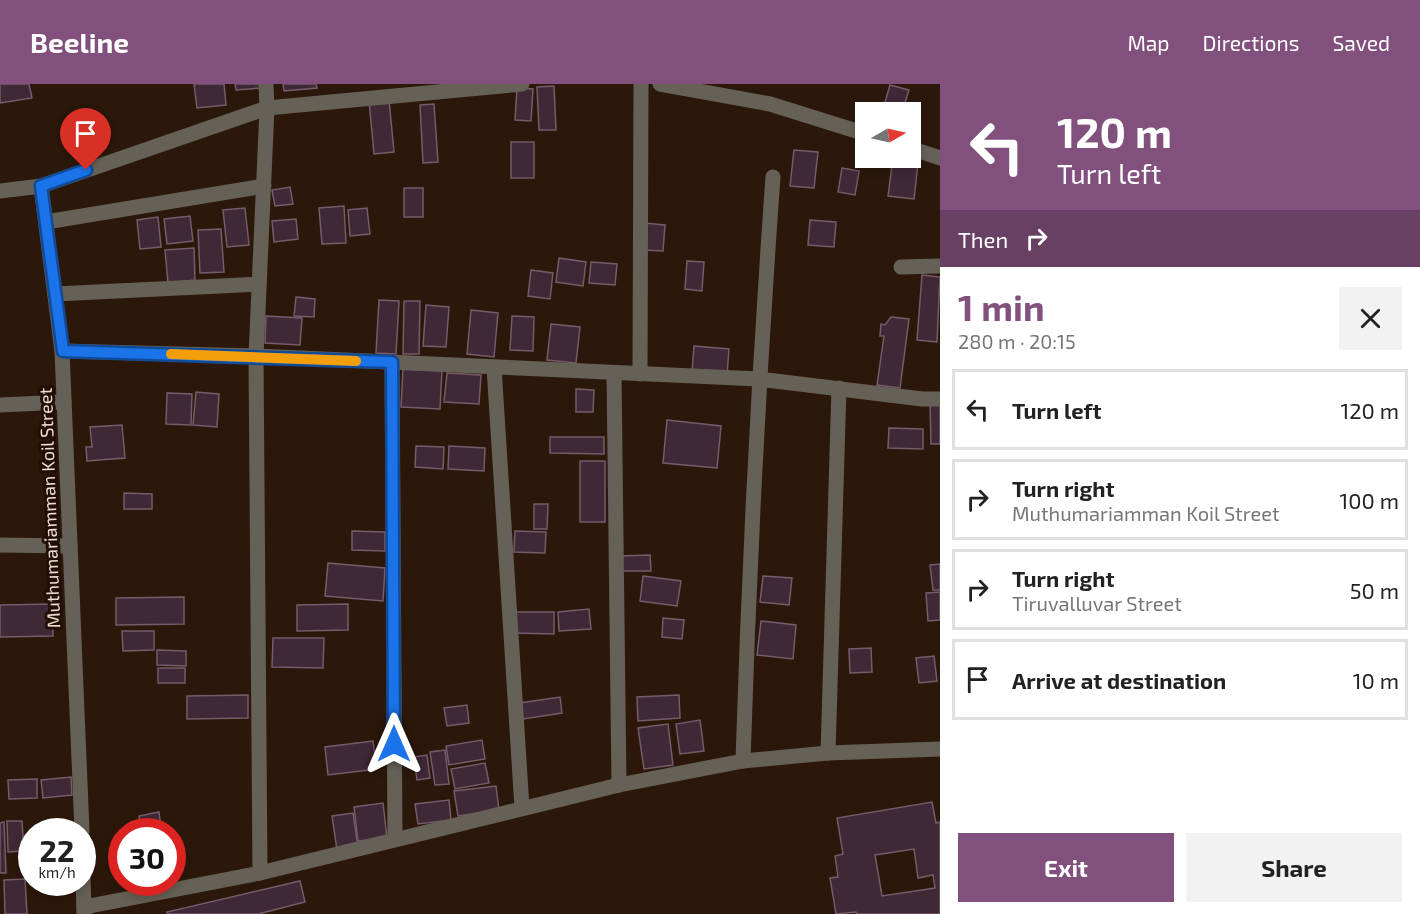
<!DOCTYPE html>
<meta charset="utf-8">
<style>
:root{--surface:#fff;--page:#f2f2f2;--text:#222;--muted:#767676;--line:#e0e0e0;--accent:#82507c}
body{margin:0;font-family:"Exo 2",sans-serif;background:var(--page);color:var(--text);height:100vh;display:flex;flex-direction:column;font-size:22px;white-space:nowrap}
*{box-sizing:border-box;margin:0}
p{font-size:20px;color:var(--muted)}
.icon{flex:none;width:33px;height:33px;fill:none;stroke:currentColor;stroke-width:2;stroke-linecap:round;stroke-linejoin:round}
.map{position:relative;flex:1;overflow:hidden}
.sheet{display:flex;flex-direction:column;background:var(--surface);width:480px}
.sheet>*{flex:none}
.banner{background:#82507c;color:#fff;overflow:hidden}
.needle{width:39px;rotate:81deg}
.fabs{position:absolute;left:855px;top:18px;display:grid;gap:12px}
.fabs a{display:grid;place-items:center;width:66px;height:66px;border-radius:0px;background:var(--surface);box-shadow:0 3px 9px #0003;font-size:30px}
.speed{position:absolute;left:18px;top:734px;display:flex;gap:12px;font-size:30px;font-weight:700;text-align:center}
.speed>*{display:grid;place-content:center;width:78px;height:78px;border-radius:50%;background:var(--surface);box-shadow:0 3px 9px #0003;line-height:1}
.speed small{font-size:15px;font-weight:400}
.speed .limit{border:9px solid #d22;background:#fff;color:#111}
.pin{position:absolute;display:grid;place-items:center;width:51px;height:51px;color:#fff;margin:-62px -26px;border-radius:50% 50% 50% 0;rotate:-45deg;box-shadow:0 0 6px #0007}
.pin .icon{rotate:45deg}
.me{position:absolute;width:66px;margin:-33px;rotate:0deg;stroke-linejoin:round;filter:drop-shadow(0 0 4px #0008)}
.turn{display:flex;align-items:center;gap:21px;height:126px;padding:0 18px;font-size:27px}
.turn .icon{width:78px;height:78px;stroke-width:2.5}
.turn b{display:block;font-size:42px;line-height:51px}
.then{display:flex;align-items:center;height:57px;padding:0 18px;background:#0003;gap:12px;font-size:22px}
.round{display:grid;place-items:center;flex:none;width:63px;height:63px;border-radius:0px;background:var(--page)}
.overview{display:flex;align-items:center;justify-content:space-between;height:102px;padding:0 18px}
h1{font-size:36px;font-weight:700;line-height:45px;color:var(--accent)}
.action{display:flex;gap:12px;margin-top:auto;padding:12px 18px}
.action a{flex:1;height:69px;border-radius:0px;background:var(--accent);color:#fff;font-size:24px;font-weight:700;line-height:69px;text-align:center}
.action a+a{background:var(--page);color:var(--text)}
ul{padding:0;list-style:none}
li{display:flex;align-items:center;gap:18px;height:81px;margin:0 12px 9px;padding:0 6px;border:3px solid var(--line);border-radius:0px}
li div{flex:1}
li b{display:block;font-size:22px}
li em{font-style:normal}
header{display:flex;align-items:center;gap:36px;box-sizing:border-box;height:84px;padding:0 30px;background:var(--accent);color:#fff}
header strong{font-size:28px}
nav{display:flex;gap:33px;margin-inline-start:auto;font-size:21px}
main{display:flex;flex:1;min-height:0}
.map>svg:first-child{display:block}
</style>
<header>
<strong>Beeline</strong>
<nav><a>Map</a><a>Directions</a><a>Saved</a></nav>
</header>
<main>
<div class="map">
<svg width="940" height="830" viewBox="0 0 940 830">
<rect width="100%" height="100%" fill="#2c180a"/>
<g fill="#402937" stroke="#765b6b" stroke-width="1.5" fill-rule="evenodd">
<polygon points="0,0 29,0 32,14 0,19"/>
<polygon points="194,0 224,0 226,21 197,24"/>
<polygon points="235,0 261,0 261,4 236,6"/>
<polygon points="283,0 316,0 317,4 284,7"/>
<polygon points="890,1 909,6 902,28 882,28"/>
<polygon points="554,2 556,46 539,46 537,3"/>
<polygon points="517,4 533,5 531,37 515,36"/>
<polygon points="389,16 394,68 374,70 369,17"/>
<polygon points="434,20 438,78 423,79 420,21"/>
<rect x="511" y="58" width="23" height="36"/>
<polygon points="794,66 818,68 814,104 790,102"/>
<polygon points="910,70 919,71 914,115 888,112 893,74 910,74"/>
<polygon points="842,84 859,87 855,111 838,108"/>
<polygon points="290,103 293,120 275,122 272,106"/>
<rect x="404" y="104" width="19" height="29"/>
<polygon points="344,122 346,159 322,160 319,124"/>
<polygon points="245,124 249,161 227,163 223,126"/>
<polygon points="367,124 370,150 350,152 348,126"/>
<polygon points="190,132 193,157 167,160 164,135"/>
<polygon points="158,133 161,163 140,165 137,136"/>
<polygon points="296,135 298,155 274,158 272,137"/>
<polygon points="810,136 836,138 834,163 808,161"/>
<polygon points="644,139 665,141 663,167 643,166"/>
<polygon points="221,145 224,188 200,189 198,146"/>
<polygon points="194,164 195,196 168,199 165,166"/>
<polygon points="559,174 586,178 583,202 556,198"/>
<polygon points="687,177 704,178 702,207 685,205"/>
<polygon points="591,178 617,180 615,201 589,199"/>
<polygon points="531,186 553,189 550,215 528,212"/>
<polygon points="922,191 940,193 937,258 917,256"/>
<polygon points="296,213 315,215 314,233 294,232"/>
<polygon points="379,216 399,217 396,270 376,269"/>
<polygon points="404,217 420,217 419,270 403,270"/>
<polygon points="426,221 449,223 446,263 423,262"/>
<polygon points="471,226 498,229 494,273 467,270"/>
<polygon points="266,232 302,234 300,261 265,259"/>
<polygon points="512,232 534,233 533,267 510,266"/>
<polygon points="891,233 909,235 900,304 877,301 884,252 880,252 881,240 885,241"/>
<polygon points="551,240 580,243 576,279 547,276"/>
<polygon points="694,262 729,265 727,291 692,288"/>
<polygon points="403,285 442,287 440,325 401,323"/>
<polygon points="447,289 481,291 479,320 444,318"/>
<polygon points="576,305 594,306 593,328 576,328"/>
<polygon points="196,308 219,310 217,343 193,341"/>
<polygon points="167,309 192,310 191,341 166,340"/>
<polygon points="930,317 940,317 940,360 931,360"/>
<polygon points="667,336 721,342 717,384 663,379"/>
<polygon points="122,341 125,374 87,377 86,363 92,363 90,343"/>
<polygon points="889,344 923,345 923,365 888,364"/>
<polygon points="550,353 604,353 604,370 550,369"/>
<polygon points="416,362 444,363 443,385 415,383"/>
<polygon points="449,362 485,364 484,387 448,385"/>
<rect x="580" y="377" width="25" height="61"/>
<polygon points="124,409 152,410 152,425 124,425"/>
<polygon points="534,420 548,420 547,445 534,445"/>
<polygon points="352,447 385,448 385,467 352,466"/>
<polygon points="515,447 546,448 545,469 514,468"/>
<polygon points="650,471 651,487 619,487 619,472"/>
<polygon points="328,479 385,484 383,517 325,512"/>
<polygon points="940,480 940,506 933,506 930,481"/>
<polygon points="643,492 681,497 677,522 640,517"/>
<polygon points="763,492 792,494 789,521 760,518"/>
<polygon points="940,508 940,536 928,537 926,509"/>
<polygon points="184,513 184,540 116,541 116,514"/>
<polygon points="52,520 53,552 0,553 0,521"/>
<polygon points="348,520 348,546 297,547 297,521"/>
<polygon points="589,525 591,545 559,547 558,528"/>
<polygon points="513,528 554,528 554,550 514,549"/>
<polygon points="663,534 684,536 682,555 662,553"/>
<polygon points="761,537 796,541 793,575 757,571"/>
<polygon points="122,547 154,547 154,566 123,567"/>
<polygon points="273,554 324,554 323,584 272,583"/>
<polygon points="871,564 872,588 850,589 849,565"/>
<polygon points="157,566 186,567 186,582 157,581"/>
<polygon points="934,572 937,597 919,599 916,574"/>
<rect x="158" y="584" width="27" height="15"/>
<polygon points="248,611 248,634 187,635 187,612"/>
<polygon points="679,611 680,634 638,637 637,613"/>
<polygon points="560,613 562,629 523,635 520,619"/>
<polygon points="467,621 469,639 447,642 444,624"/>
<polygon points="700,636 704,667 680,670 676,640"/>
<polygon points="668,640 673,681 644,685 638,644"/>
<polygon points="482,656 485,675 449,681 446,662"/>
<polygon points="373,657 377,685 328,691 325,663"/>
<polygon points="445,666 449,700 435,701 430,668"/>
<polygon points="427,671 430,694 417,696 414,673"/>
<polygon points="485,679 489,699 455,705 451,685"/>
<polygon points="71,693 72,711 43,714 41,696"/>
<polygon points="37,695 37,714 9,715 8,696"/>
<polygon points="496,702 499,726 458,732 454,707"/>
<polygon points="449,716 451,736 418,740 415,720"/>
<path d="M 932,718 L 936,739 L 940,738 L 940,830 L 857,830 L 856,828 L 836,830 L 830,794 L 838,793 L 835,772 L 843,770 L 837,734 ZM 914,765 L 918,794 L 933,791 L 935,804 L 882,812 L 875,771 Z"/>
<polygon points="383,719 387,754 358,757 354,723"/>
<polygon points="159,728 161,744 141,747 139,732"/>
<polygon points="353,729 358,763 337,766 332,732"/>
<polygon points="7,737 22,737 24,767 8,768"/>
<polygon points="4,738 6,789 0,789 0,739"/>
<polygon points="25,795 27,830 5,830 4,796"/>
<polygon points="300,797 305,818 258,830 167,830 167,828"/>
</g>
<g fill="none" stroke-linecap="round" stroke-linejoin="round">
<g stroke="#666156" stroke-width="15">
<polyline points="660,0 770,20 866,50"/>
<polyline points="910,64 940,74"/>
<path d="M 773,93 C 759,287 749,482 743,677 L 619,701 L 260,789 L 256,272 L 759,295 L 922,315 L 940,315"/>
<polyline points="41,102 62,267 82,747"/>
<polyline points="0,107 41,102 267,24 522,0"/>
<polyline points="46,138 264,102"/>
<polyline points="901,183 940,182"/>
<polyline points="55,210 259,200"/>
<polyline points="62,267 256,272 267,24 266,0"/>
<polyline points="392,278 395,755"/>
<polyline points="494,283 522,724"/>
<polyline points="614,289 619,701"/>
<polyline points="640,290 641,0"/>
<polyline points="0,321 64,318"/>
<polyline points="0,461 70,462"/>
<polyline points="828,669 940,665"/>
<polyline points="743,677 828,669 839,304"/>
<polyline points="82,753 84,830"/>
<polyline points="84,823 260,789"/>
</g>
</g>
<g fill="none" stroke-linecap="round" stroke-linejoin="round">
<defs>
<polyline id="route" points="86,86 41,102 63,267 392,278 394,660"/>
</defs>
<use href="#route" stroke="#114b97" stroke-width="15"/>
<use href="#route" stroke="#1a73e8" stroke-width="10"/>
<polyline stroke="#f59e0b" stroke-width="10" points="171,270 356,277"/>
</g>
<g text-anchor="middle" stroke-width="6" stroke-linejoin="round" paint-order="stroke">
<g font-size="18" fill="#edded5" stroke="#220e03">
<text transform="translate(50 424) rotate(-92)" y="6">Muthumariamman Koil Street</text>
</g>
</g>
</svg>
<div class="fabs">
<a><svg class="needle" viewBox="-14 -14 28 28"><path d="M0-13l5 13h-10z" fill="#e53935"/><path d="M0 13l5-13h-10z" fill="#767676"/></svg></a>
</div>
<div class="speed"><div>22<small>km/h</small></div><div class="limit">30</div></div>
<div class="pin" style="left:86px;top:86px;background:#d93025"><svg class="icon" aria-label="arrive" viewBox="0 0 24 24"><path d="M6 21V4h12l-3 4 3 4H6"/></svg></div>
<svg class="me" style="left:394px;top:660px" viewBox="-20 -20 40 40"><path d="M0-17L14 15 0 8-14 15z" fill="#1a73e8" stroke="#fff" stroke-width="4"/></svg>
</div>
<section class="sheet">
<div class="banner">
<div class="turn"><svg class="icon" aria-label="left" viewBox="0 0 24 24"><path d="M17 20v-9H6M10 6l-5 5 5 5"/></svg><div><b>120 m</b>Turn left</div></div>
<div class="then">Then<svg class="icon" aria-label="right" viewBox="0 0 24 24"><path d="M7 20v-9h11M14 6l5 5-5 5"/></svg></div>
</div>
<div class="overview"><div><h1>1 min</h1><p>280 m · 20:15</p></div><a class="round"><svg class="icon" aria-label="close" viewBox="0 0 24 24"><path d="M6 6l12 12M18 6L6 18"/></svg></a></div>
<ul>
<li><svg class="icon" aria-label="left" viewBox="0 0 24 24"><path d="M17 20v-9H6M10 6l-5 5 5 5"/></svg><div><b>Turn left</b></div><em>120 m</em></li>
<li><svg class="icon" aria-label="right" viewBox="0 0 24 24"><path d="M7 20v-9h11M14 6l5 5-5 5"/></svg><div><b>Turn right</b><p>Muthumariamman Koil Street</p></div><em>100 m</em></li>
<li><svg class="icon" aria-label="right" viewBox="0 0 24 24"><path d="M7 20v-9h11M14 6l5 5-5 5"/></svg><div><b>Turn right</b><p>Tiruvalluvar Street</p></div><em>50 m</em></li>
<li><svg class="icon" aria-label="arrive" viewBox="0 0 24 24"><path d="M6 21V4h12l-3 4 3 4H6"/></svg><div><b>Arrive at destination</b></div><em>10 m</em></li>
</ul>
<div class="action"><a>Exit</a><a>Share</a></div>
</section>
</main>
